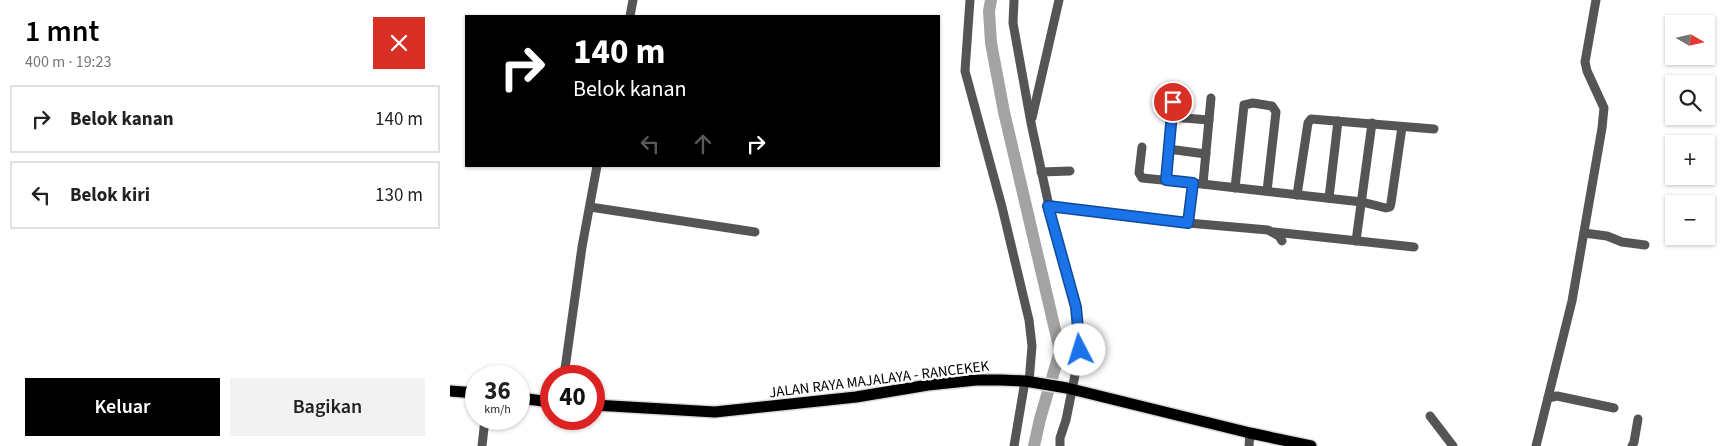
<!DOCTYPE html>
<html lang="id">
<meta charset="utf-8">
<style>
:root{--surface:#fff;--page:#f2f2f2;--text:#222;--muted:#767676;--line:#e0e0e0;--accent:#000}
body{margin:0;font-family:"Source Sans 3",sans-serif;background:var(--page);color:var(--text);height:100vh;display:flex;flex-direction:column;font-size:19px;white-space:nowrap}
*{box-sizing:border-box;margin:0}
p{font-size:16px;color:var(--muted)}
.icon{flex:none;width:28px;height:28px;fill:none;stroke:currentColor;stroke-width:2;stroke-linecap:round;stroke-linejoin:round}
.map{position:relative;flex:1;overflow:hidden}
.details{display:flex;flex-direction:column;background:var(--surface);width:450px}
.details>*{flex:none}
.hud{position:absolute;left:15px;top:15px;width:475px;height:152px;border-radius:0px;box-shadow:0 1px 4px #0004;background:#000;color:#fff;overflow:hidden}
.needle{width:32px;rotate:99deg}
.tools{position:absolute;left:1215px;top:15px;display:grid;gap:10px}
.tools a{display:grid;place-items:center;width:50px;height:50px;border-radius:0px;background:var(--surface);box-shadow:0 1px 4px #0004;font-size:25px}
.speed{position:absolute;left:15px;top:365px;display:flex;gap:10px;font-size:25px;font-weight:700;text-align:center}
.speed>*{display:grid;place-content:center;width:65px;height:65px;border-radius:50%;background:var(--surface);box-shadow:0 1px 4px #0004;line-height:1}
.speed small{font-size:12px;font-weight:400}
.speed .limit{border:8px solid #d22;background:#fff;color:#111}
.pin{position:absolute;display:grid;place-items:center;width:42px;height:42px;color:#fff;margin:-21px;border:2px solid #fff;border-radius:50%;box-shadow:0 1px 5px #0007}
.me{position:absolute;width:55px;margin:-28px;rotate:355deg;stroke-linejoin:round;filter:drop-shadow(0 0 4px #0008)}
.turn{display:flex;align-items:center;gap:18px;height:105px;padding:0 25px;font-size:22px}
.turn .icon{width:65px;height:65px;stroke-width:2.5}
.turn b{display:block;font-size:35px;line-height:42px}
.lanes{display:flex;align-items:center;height:48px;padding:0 25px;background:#0003;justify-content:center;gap:25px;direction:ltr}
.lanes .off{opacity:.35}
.round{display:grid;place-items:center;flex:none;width:52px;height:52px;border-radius:0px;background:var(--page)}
.head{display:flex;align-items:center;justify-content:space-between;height:85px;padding:0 25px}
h1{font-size:30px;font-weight:600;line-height:38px;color:var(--accent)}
.button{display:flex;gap:10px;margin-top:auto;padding:10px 25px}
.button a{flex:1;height:58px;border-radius:0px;background:var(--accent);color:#fff;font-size:20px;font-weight:600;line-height:58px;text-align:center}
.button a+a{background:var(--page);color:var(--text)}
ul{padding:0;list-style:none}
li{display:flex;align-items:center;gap:15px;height:68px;margin:0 10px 8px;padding:0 15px;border:2px solid var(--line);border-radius:0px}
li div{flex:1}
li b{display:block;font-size:19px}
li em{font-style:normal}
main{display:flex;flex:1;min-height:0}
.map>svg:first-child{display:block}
</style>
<main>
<section class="details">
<div class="head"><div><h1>1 mnt</h1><p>400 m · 19:23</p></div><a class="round" style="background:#d93025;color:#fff"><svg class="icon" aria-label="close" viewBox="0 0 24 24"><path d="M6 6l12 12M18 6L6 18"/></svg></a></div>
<ul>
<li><svg class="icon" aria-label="right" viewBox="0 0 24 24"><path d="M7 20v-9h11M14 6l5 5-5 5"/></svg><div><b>Belok kanan</b></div><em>140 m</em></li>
<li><svg class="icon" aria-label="left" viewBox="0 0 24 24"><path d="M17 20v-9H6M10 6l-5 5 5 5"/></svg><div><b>Belok kiri</b></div><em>130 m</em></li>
</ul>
<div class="button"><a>Keluar</a><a>Bagikan</a></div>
</section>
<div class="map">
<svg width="1280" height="446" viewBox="0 0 1280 446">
<rect width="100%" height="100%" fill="#fff"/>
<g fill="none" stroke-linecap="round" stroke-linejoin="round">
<polyline stroke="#a3a3a3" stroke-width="12" points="541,0 539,11 541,43 554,112 610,351 590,419 584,446"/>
<defs>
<g id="major">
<polyline points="0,391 26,393"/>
<polyline points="69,398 101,402"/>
<polyline points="144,405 265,412 406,397 478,385 526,380 551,380 575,381 617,388 800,433 861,446"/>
</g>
</defs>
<use href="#major" stroke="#dbdbdb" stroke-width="14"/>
<g stroke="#555" stroke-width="9">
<polyline points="520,0 515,71 552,207 579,320 582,346 579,382"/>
<polyline points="564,0 563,23 581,123 599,206 626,307 630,350 616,420 610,438 610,446"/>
<polyline points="180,16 183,0"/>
<polyline points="721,117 759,120"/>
<polyline points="582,118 609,0"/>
<polyline points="692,147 689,173 692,178 743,183"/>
<polyline points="718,149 756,154"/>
<polyline points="591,172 620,171"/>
<polyline points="716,180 723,102"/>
<polyline points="753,184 761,98"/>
<polyline points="785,188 794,105 803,103 822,106 826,112 817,191"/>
<polyline points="847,195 858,123 861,119 984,129"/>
<polyline points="879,198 888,121"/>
<polyline points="599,206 738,223"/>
<polyline points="140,207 305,232"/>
<polyline points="824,232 964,247"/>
<polyline points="1134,233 1157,236 1172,242 1195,245"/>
<polyline points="832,241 829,236 818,230 738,223 743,183 912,202 936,208 940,207 941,203 952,127"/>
<polyline points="906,241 922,123"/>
<polyline points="114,376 132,247 147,166"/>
<polyline points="1098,398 1107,396 1164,408"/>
<polyline points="980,416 1003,446"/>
<polyline points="32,446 35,419"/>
<polyline points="564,446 575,381"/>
<polyline points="799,446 800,433"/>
<polyline points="1086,446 1122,301 1152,128 1154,108 1137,71 1135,62 1146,0"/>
<polyline points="1182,446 1184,442 1188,419"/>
</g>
<use href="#major" stroke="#000" stroke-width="11"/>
</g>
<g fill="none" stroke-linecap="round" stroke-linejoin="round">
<defs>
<polyline id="route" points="630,350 626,307 598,206 738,223 743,183 716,180 723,102"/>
</defs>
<use href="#route" stroke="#114b97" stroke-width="12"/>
<use href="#route" stroke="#1a73e8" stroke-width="9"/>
</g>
<g text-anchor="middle" stroke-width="5" stroke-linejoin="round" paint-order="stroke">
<g font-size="15" fill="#000" stroke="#fff">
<text transform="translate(429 379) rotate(-7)" y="5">JALAN RAYA MAJALAYA - RANCEKEK</text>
</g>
</g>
</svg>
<div class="tools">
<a><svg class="needle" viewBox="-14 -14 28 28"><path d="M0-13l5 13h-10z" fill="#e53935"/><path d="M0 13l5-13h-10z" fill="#767676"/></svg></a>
<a><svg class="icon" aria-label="search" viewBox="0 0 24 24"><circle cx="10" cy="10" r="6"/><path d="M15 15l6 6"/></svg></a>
<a>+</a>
<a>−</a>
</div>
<div class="speed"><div>36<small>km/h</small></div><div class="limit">40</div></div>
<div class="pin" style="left:723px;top:102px;background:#d93025"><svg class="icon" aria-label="arrive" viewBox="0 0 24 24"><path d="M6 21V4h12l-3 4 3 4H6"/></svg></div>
<svg class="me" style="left:630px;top:350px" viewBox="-20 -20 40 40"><circle r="19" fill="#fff"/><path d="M0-13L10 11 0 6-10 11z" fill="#1a73e8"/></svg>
<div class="hud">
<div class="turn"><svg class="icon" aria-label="right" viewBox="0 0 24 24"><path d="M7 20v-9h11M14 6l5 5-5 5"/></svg><div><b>140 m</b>Belok kanan</div></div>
<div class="lanes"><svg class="icon off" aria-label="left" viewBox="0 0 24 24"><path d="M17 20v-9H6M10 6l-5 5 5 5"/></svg><svg class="icon off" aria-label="ahead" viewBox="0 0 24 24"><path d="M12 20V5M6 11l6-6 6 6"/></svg><svg class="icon" aria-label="right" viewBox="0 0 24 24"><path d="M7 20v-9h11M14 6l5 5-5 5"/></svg></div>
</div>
</div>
</main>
